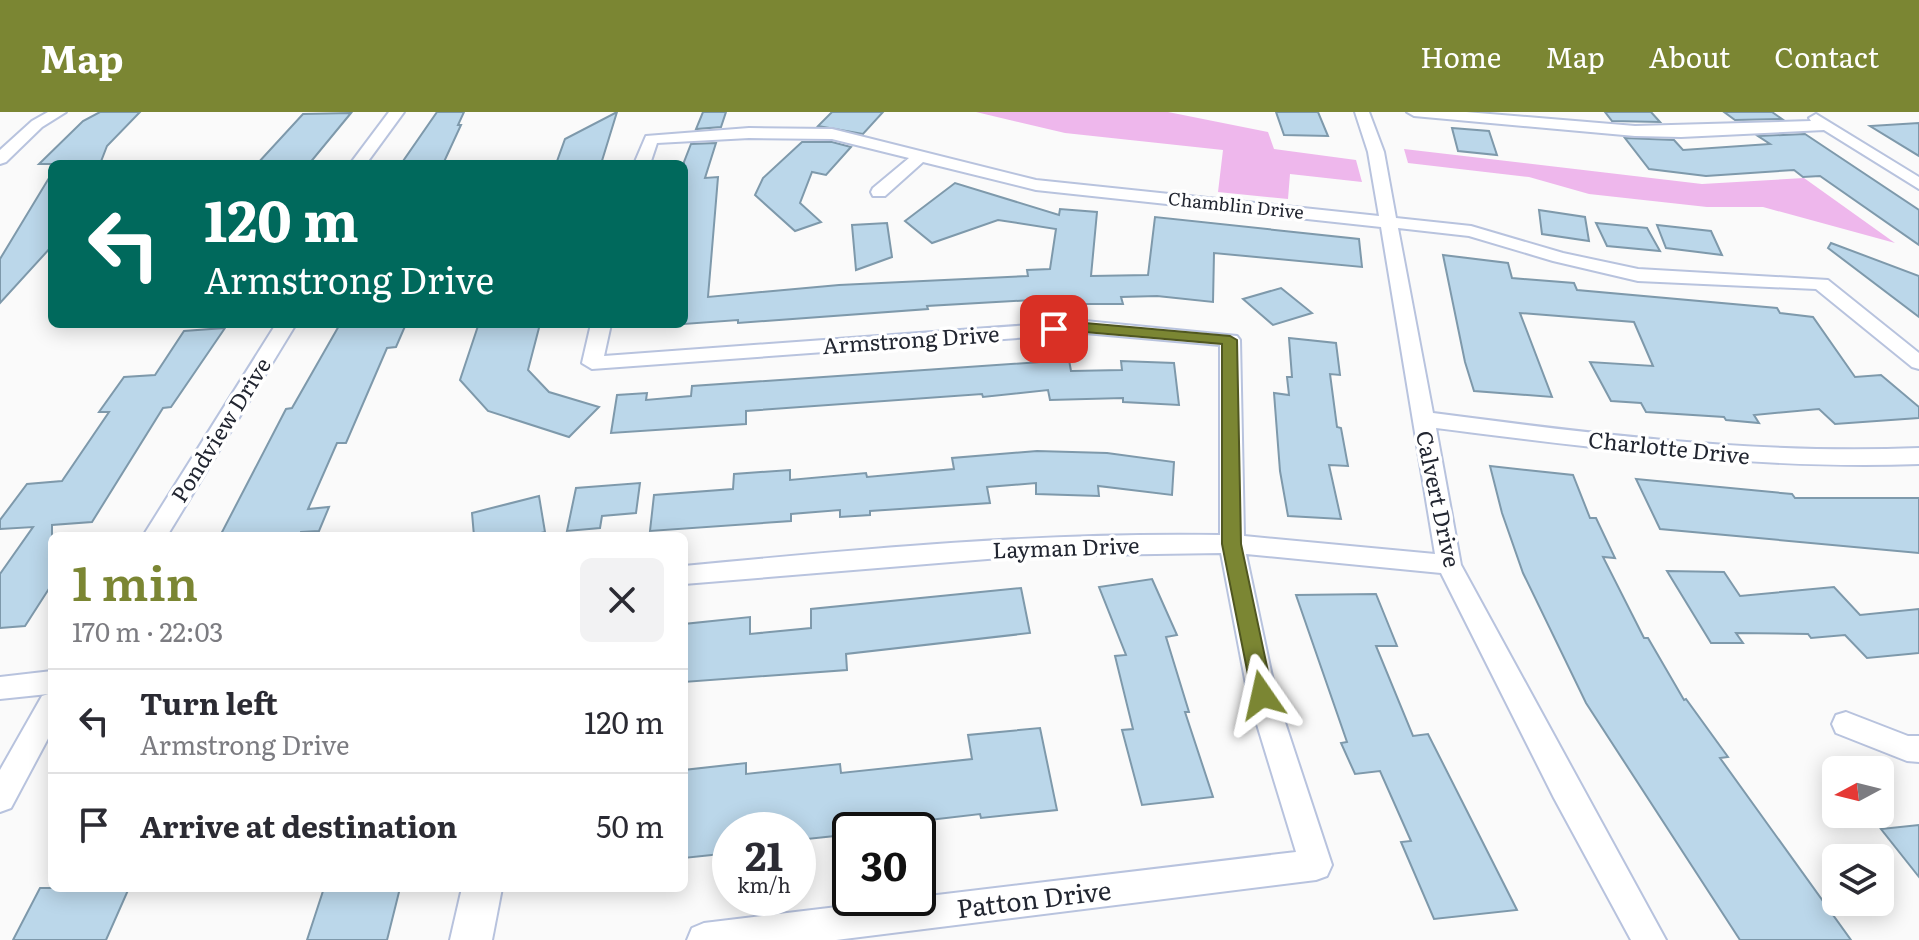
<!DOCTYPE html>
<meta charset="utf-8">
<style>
:root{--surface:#fff;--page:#f2f2f3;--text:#2b2b33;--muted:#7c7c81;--line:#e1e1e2;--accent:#7b8633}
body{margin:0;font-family:Literata,serif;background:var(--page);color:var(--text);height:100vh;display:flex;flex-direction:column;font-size:30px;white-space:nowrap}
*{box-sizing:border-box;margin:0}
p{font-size:26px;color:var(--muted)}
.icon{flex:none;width:44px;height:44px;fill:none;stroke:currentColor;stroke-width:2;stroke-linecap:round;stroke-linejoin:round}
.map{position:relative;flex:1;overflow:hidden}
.panel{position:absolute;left:48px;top:420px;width:640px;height:360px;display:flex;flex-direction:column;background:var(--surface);border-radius:12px;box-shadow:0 4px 20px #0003}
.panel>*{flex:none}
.hud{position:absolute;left:48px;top:48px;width:640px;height:168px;border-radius:12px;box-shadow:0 4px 20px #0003;background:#00695c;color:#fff;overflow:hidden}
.needle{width:52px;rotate:263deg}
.controls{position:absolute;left:1822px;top:644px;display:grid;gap:16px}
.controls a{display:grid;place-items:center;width:72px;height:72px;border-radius:12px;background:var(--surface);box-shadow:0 4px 20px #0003;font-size:40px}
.speed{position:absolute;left:712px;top:700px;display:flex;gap:16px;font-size:40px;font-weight:700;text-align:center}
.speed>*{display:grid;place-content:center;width:104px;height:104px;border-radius:50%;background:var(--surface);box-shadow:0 4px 20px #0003;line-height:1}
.speed small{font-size:20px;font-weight:400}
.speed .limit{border:4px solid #111;border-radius:12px;background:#fff;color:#111}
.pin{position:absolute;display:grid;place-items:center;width:68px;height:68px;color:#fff;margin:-34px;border-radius:16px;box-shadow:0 4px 12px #0006}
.me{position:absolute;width:88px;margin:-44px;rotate:349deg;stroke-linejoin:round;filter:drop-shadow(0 0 6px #0008)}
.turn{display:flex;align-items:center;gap:28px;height:168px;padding:0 24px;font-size:36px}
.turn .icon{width:104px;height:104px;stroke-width:2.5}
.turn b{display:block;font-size:56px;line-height:68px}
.round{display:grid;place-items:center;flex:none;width:84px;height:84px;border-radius:12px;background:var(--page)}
.summary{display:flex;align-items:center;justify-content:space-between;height:136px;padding:0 24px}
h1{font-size:48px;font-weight:600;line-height:60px;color:var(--accent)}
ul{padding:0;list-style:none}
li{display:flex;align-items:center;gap:24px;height:104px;padding:0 24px;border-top:2px solid var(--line)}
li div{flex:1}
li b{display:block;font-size:30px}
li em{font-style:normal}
header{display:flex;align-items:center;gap:48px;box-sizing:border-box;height:112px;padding:0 40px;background:var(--accent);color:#fff}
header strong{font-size:38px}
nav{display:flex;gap:44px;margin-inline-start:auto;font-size:28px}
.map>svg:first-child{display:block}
</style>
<header>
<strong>Map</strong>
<nav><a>Home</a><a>Map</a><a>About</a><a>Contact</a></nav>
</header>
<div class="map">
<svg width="1919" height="828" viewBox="0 0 1919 828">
<rect width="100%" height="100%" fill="#fafafa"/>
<g fill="#eeb7ec">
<polygon points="976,0 1168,0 1268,20 1274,37 1356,48 1362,70 1290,62 1288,87 1218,80 1223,38 1065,21"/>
<polygon points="1404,37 1702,72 1804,66 1895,131 1763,95 1707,95 1589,82 1529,65 1408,51"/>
</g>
<g fill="#bbd7ea" stroke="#7e99ab" stroke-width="2">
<polygon points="100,0 140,0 107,34 100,52 39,52 83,9"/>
<polygon points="437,0 464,0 458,13 461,13 443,52 401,52"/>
<polygon points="617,0 601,52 556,52 565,27"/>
<polygon points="703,0 726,0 721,15 696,17"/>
<polygon points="832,0 883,0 863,22 818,14"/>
<polygon points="1276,0 1318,0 1328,24 1284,23"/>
<polygon points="1605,0 1651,0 1660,10 1612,9"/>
<polygon points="1724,0 1772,0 1782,7 1735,8"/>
<polygon points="351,1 309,52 257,52 303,2"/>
<polygon points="1919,11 1919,44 1870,14"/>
<polygon points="1452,16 1489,19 1497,43 1458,39"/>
<polygon points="1805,22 1919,98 1919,133 1820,64 1803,65 1794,58 1706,64 1649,57 1625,26 1674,28 1683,38 1770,32 1758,24"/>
<polygon points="802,30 832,30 851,35 826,63 812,60 800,91 821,110 795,119 755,83 763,66"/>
<polygon points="716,31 705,66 718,65 708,185 839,173 1028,164 1027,158 1050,157 1056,117 998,108 932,131 905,109 955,71 1059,103 1060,97 1097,100 1091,164 1148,163 1155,105 1359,127 1362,155 1214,141 1213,190 1157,184 1121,185 1123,192 1033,192 1033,188 927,194 928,197 738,211 738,208 684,212 684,50 691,32"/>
<polygon points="52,61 52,134 0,191 0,147"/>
<polygon points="1539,98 1585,105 1589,129 1542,122"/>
<polygon points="887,111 892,145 856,158 852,113"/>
<polygon points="1596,111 1647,116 1660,139 1607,134"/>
<polygon points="1657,113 1711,119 1722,143 1666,136"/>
<polygon points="1831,131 1919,164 1919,205 1828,136"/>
<polygon points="1443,143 1508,151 1512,166 1574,171 1577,178 1777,196 1780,201 1813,205 1855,265 1881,263 1919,295 1919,306 1835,312 1819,297 1754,303 1759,311 1726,308 1724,305 1646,300 1641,291 1611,289 1590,250 1653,254 1634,210 1520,201 1552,285 1474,279 1465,250"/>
<polygon points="1281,176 1312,201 1273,213 1243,187"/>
<polygon points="340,212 406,212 396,235 387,236 346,331 337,331 308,397 329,395 319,419 301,420 300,424 220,424 286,297 292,296"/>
<polygon points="512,212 540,212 528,258 549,280 599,295 569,325 488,299 460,268 478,214"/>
<polygon points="225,216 171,295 163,296 92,410 52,413 52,472 25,514 0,516 0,462 33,415 0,417 0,408 27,372 62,369 109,300 99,300 124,265 155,263 184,219"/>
<polygon points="1289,226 1336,231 1340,263 1330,262 1337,315 1341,316 1348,354 1329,353 1341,407 1288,404 1280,359 1274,281 1289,283 1287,265 1292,265"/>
<polygon points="1069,248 1071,259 1122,258 1121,249 1174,251 1179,293 1123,290 1123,286 1050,288 1048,278 983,285 982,282 746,299 746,312 611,321 617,283 647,281 646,288 691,284 692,274"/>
<polygon points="1037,339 1107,341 1174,350 1172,383 1098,374 1099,384 1036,382 1036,371 987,375 990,391 870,399 870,403 840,405 840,398 791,402 791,409 650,419 654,383 733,377 734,362 790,358 790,368 866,361 867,365 954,357 952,346"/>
<polygon points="1490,354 1573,363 1590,406 1596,406 1615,446 1603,445 1644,526 1648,526 1684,588 1686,587 1728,645 1720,646 1851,828 1740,828 1586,591 1523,461 1502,401"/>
<polygon points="1636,367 1792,382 1795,386 1919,386 1919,441 1660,417"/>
<polygon points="640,371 636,401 602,404 600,416 567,419 576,376"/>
<polygon points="539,384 545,420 529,424 474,424 472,401"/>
<polygon points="1667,459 1724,460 1740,484 1834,475 1860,503 1919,497 1919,541 1867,546 1845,523 1811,526 1808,522 1736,521 1743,531 1711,531"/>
<polygon points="1152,467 1177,523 1166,525 1189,600 1185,600 1213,685 1142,693 1122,618 1133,617 1115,544 1126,543 1099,475"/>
<polygon points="1021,476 1030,521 846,542 847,558 684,570 684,512 750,505 750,522 811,516 811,497"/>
<polygon points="1376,482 1397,534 1376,534 1413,624 1428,622 1517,798 1434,807 1401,730 1411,729 1380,659 1355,662 1341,631 1347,630 1296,483"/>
<polygon points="1040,616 1057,698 981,706 980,702 844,718 844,723 798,728 798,718 730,718 730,741 684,746 684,658 746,651 746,662 840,652 841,661 972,647 968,623"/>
<polygon points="1919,713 1919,765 1881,717"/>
<polygon points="40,776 129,776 106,828 13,828"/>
<polygon points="324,776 400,776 387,828 307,828"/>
</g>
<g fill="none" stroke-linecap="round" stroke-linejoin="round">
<defs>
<g id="minor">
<polygon points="48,0 66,0 42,15 6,50 0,52 0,38 32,9"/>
<polygon points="389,0 404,0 366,52 350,52"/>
<path d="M 1355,0 L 1369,0 L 1384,40 L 1396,106 L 1471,114 L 1563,141 L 1638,157 L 1828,168 L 1919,241 L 1919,257 L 1912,255 L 1816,177 L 1638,169 L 1553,149 L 1469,124 L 1398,116 L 1433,301 C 1595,322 1755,343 1919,336 L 1919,352 C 1756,358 1597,336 1436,316 L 1461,453 L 1666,828 L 1631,828 L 1554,686 L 1441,461 L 1246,442 L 1276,583 L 1332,753 L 1327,764 L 1316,768 L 836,828 L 687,828 L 692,816 L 704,811 L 1296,740 L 1248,583 L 1221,441 L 1025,444 L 684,472 L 684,454 C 862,437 1040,420 1220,423 L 1220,233 L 1085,221 L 592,257 L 582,251 L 591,212 L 611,212 L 604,244 L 1085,209 L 1237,224 L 1240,228 L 1244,424 L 1435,442 L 1381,115 L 1036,78 L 923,50 L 885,84 L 873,84 L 871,80 L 873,76 L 909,46 L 832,27 L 749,26 L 657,31 L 650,52 L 634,52 L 646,24 L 749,16 L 832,17 L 1036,68 L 1379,104 L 1368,40 Z"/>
<polygon points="1407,0 1466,0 1635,14 1811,9 1809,6 1816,2 1919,65 1919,77 1824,18 1681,25 1635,24 1414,4"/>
<polygon points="276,212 296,212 167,424 143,424"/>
<polygon points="52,559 52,619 11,696 0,700 0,658 42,584 48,582 0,587 0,565"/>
<polygon points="1846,600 1908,624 1919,624 1919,650 1907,649 1836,621 1832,612 1836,603"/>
</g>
<polygon id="tertiary" points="462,776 502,776 492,828 450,828"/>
</defs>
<use href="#minor" stroke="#b8c3de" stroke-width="4"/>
<use href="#tertiary" stroke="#b8c3de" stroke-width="4"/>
<use href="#minor" fill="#fff" fill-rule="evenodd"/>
<use href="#tertiary" fill="#fff" fill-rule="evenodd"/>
</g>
<polygon fill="#7b8633" stroke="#505721" stroke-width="2" points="1085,211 1230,224 1237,228 1241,432 1273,583 1270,590 1262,592 1255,590 1252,583 1222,432 1222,232 1085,220 1054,222 1047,217 1054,213"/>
<g text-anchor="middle" stroke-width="7" stroke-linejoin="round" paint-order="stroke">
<g font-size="18" fill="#222631" stroke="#fff">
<text transform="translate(1236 94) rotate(6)" y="6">Chamblin Drive</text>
</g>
<g font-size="22" fill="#222631" stroke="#fff">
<text transform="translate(911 228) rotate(-4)" y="8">Armstrong Drive</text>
<text transform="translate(221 318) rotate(-58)" y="8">Pondview Drive</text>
<text transform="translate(1669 336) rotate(6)" y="8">Charlotte Drive</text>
<text transform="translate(1438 387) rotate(78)" y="8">Calvert Drive</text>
<text transform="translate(1066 436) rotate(-2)" y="8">Layman Drive</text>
</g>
<g font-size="26" fill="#222631" stroke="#fff">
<text transform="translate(1034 788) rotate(-7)" y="9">Patton Drive</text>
</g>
</g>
</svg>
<div class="controls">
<a><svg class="needle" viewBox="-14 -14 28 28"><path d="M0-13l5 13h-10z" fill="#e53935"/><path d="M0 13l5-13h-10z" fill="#7c7c81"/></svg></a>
<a><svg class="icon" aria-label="layers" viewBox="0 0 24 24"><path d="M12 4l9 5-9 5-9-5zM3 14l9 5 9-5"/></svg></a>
</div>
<div class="speed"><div>21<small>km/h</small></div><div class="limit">30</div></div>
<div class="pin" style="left:1054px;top:217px;background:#d93025"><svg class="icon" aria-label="arrive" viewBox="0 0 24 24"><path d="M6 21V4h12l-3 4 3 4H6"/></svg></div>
<svg class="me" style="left:1262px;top:583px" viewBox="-20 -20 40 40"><path d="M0-17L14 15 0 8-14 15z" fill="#7b8633" stroke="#fff" stroke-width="4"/></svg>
<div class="hud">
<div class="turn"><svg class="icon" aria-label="left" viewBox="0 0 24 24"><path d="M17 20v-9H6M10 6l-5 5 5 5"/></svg><div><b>120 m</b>Armstrong Drive</div></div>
</div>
<section class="panel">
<div class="summary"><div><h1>1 min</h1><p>170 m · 22:03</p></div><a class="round"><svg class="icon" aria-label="close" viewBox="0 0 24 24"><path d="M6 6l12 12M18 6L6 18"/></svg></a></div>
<ul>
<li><svg class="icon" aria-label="left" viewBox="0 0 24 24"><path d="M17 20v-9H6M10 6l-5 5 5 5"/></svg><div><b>Turn left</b><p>Armstrong Drive</p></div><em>120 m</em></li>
<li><svg class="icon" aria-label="arrive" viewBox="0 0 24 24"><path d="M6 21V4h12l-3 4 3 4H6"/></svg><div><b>Arrive at destination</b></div><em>50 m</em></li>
</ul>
</section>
</div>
